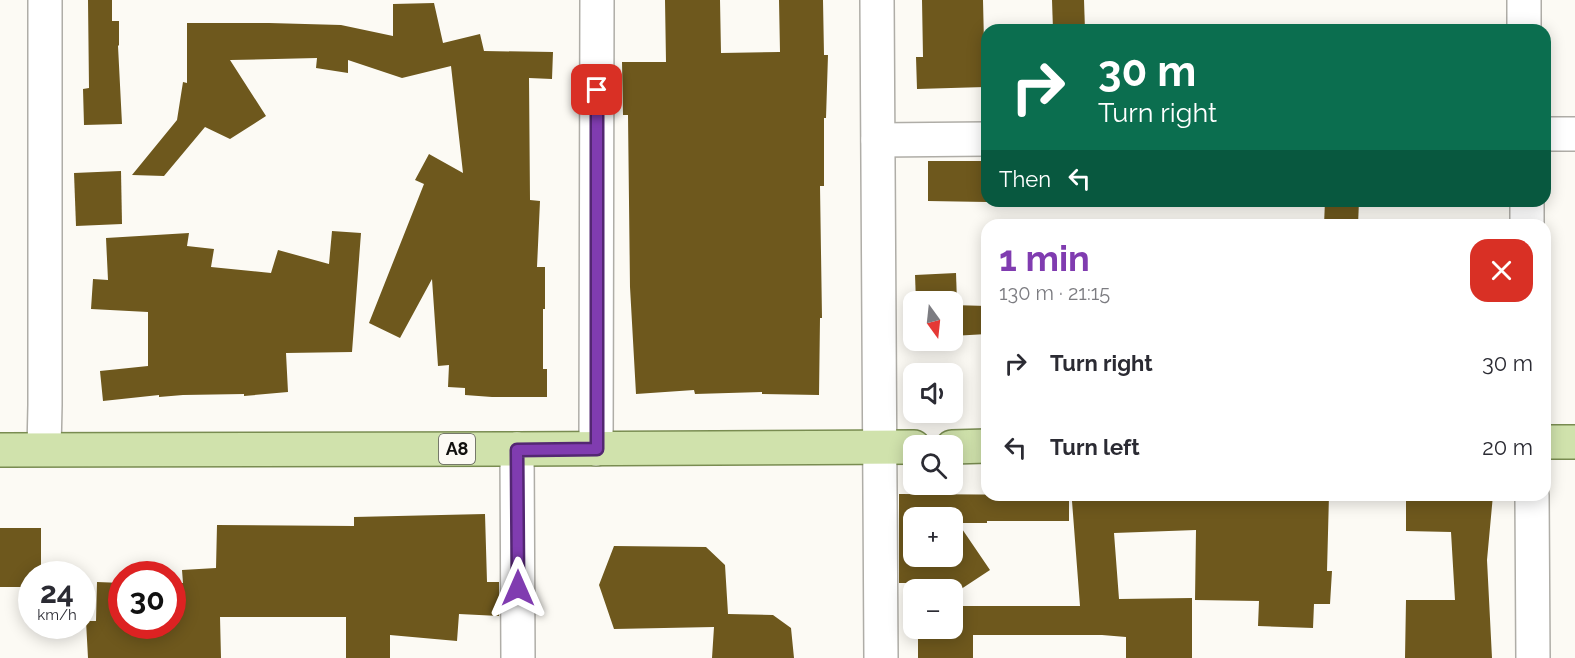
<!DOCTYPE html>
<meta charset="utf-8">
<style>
:root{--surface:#fff;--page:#f2f2f3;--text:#2b2b33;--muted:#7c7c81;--accent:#803cb0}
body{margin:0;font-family:Raleway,sans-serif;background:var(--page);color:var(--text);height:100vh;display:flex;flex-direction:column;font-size:22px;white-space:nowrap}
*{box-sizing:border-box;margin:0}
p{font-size:20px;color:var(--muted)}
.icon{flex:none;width:33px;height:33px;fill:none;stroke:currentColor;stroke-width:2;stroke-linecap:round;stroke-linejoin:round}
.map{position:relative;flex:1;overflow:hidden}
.sheet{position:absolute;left:981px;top:219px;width:570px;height:282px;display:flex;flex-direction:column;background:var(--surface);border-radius:18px;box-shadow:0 3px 15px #0003}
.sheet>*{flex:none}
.guide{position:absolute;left:981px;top:24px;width:570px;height:183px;border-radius:18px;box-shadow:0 3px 15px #0003;background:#0b6e4f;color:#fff;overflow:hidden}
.needle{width:39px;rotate:165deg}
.tools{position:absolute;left:903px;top:291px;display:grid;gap:12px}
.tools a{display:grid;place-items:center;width:60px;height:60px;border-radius:12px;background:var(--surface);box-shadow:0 3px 15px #0003;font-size:30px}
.speed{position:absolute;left:18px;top:561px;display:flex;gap:12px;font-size:30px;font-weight:700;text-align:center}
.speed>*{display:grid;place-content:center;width:78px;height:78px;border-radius:50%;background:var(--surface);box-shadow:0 3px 15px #0003;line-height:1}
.speed small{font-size:15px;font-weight:400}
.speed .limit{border:9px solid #d22;background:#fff;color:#111}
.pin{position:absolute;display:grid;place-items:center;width:51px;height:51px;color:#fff;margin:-26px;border-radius:12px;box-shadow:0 3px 9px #0006}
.me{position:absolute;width:66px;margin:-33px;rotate:0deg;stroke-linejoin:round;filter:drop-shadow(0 0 4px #0008)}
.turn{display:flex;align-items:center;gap:21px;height:126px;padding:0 18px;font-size:27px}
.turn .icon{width:78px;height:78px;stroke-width:2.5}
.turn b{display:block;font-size:42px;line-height:51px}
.then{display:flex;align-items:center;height:57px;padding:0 18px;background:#0003;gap:12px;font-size:22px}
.round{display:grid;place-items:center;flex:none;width:63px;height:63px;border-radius:18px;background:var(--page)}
.headline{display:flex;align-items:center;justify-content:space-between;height:102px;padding:0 18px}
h1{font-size:36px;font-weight:700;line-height:45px;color:var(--accent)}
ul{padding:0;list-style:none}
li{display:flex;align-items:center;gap:18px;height:84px;padding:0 18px}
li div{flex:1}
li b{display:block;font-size:22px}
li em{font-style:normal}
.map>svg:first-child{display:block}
</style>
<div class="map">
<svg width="1575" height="658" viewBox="0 0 1575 658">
<rect width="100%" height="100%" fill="#fcfaf4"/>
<g fill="#6e581d" fill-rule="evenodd">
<polygon points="88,0 112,0 112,21 119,21 119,45 118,46 122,124 84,125 83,89 89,88"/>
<polygon points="665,0 720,0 721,53 780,52 779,0 823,0 824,55 828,55 826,118 824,118 824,186 820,186 822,318 820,318 819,395 762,394 762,392 695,394 694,390 636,394 630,287 628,115 623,115 622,62 666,62"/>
<polygon points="922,0 983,0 985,87 917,89 916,57 923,57"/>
<polygon points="1052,0 1084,0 1085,30 1053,30"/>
<polygon points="434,3 443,43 480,34 484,51 553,52 552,79 529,78 530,200 540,201 537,267 545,267 545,309 543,309 543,369 547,369 547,397 492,397 465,395 465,388 448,387 449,365 438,366 432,279 400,338 369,323 424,184 415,180 429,154 463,173 451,66 402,78 348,60 348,73 316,68 317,58 230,60 266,116 230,139 205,127 164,176 132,175 177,120 183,82 187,83 187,23 269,23 341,25 393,36 393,4"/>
<polygon points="928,161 987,161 987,202 928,201"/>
<polygon points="121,171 122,224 76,226 74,173"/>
<polygon points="1325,201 1359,201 1358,225 1324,225"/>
<polygon points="332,231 361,233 352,352 286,353 288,392 244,396 244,394 183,395 159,397 159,395 103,401 100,371 148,366 148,312 91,309 93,279 108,280 106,238 189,233 187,246 214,249 211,267 271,273 278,250 329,264"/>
<polygon points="956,273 957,302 916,302 915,275"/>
<polygon points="952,305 987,306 987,334 952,336"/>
<path d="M 899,494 L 1069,495 L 1069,521 L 987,521 L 987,523 L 958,523 L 990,570 L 952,595 L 952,590 L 918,590 L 918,583 L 899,583 ZM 914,518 L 952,518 L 952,556 L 914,556 Z"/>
<polygon points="1119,495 1329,495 1327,571 1332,571 1330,604 1314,604 1313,628 1258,626 1259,601 1195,600 1196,530 1114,533 1119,599 1192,598 1192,658 1126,658 1126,637 1102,635 973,635 973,658 918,658 918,628 952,628 952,606 1080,606 1072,501 1119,497"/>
<polygon points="1406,495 1493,495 1487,560 1492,658 1405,658 1406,600 1455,600 1451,532 1406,531"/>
<polygon points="485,514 487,582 499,582 499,616 459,614 457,641 390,635 390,658 346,658 346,617 220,617 221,658 88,658 86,621 96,621 97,582 122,583 122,626 172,626 172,583 183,583 182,570 216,568 217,525 354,526 354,517"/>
<polygon points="0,528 41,528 41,574 32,574 32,587 0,587"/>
<polygon points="614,546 706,547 725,565 728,614 773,615 791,628 794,658 712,658 714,627 614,629 599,585"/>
</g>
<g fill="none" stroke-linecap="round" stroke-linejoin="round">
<defs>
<g id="minor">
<polyline points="877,0 881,658"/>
<polyline points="1524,0 1524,30"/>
<polyline points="1545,134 1575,134"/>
<polyline points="878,140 987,139"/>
<polyline points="1527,201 1527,225"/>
<polyline points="44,449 45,405 45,0"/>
<polyline points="517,449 518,658"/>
<polyline points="596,449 597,0"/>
<polyline points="1532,495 1533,658"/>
</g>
<g id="primary">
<polyline points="1545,442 1575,442"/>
<polyline points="952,447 987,446"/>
<polyline points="0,450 517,449 914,447"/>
</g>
</defs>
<use href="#minor" stroke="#afada7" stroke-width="36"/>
<use href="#primary" stroke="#798c51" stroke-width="36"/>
<use href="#minor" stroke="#fff" stroke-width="33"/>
<use href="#primary" stroke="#d0e2ac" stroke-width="33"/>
</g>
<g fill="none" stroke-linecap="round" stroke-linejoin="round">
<defs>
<polyline id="route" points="518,588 517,450 597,449 597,90"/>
</defs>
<use href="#route" stroke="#532772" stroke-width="15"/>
<use href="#route" stroke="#803cb0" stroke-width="10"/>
</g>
<g text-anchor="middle" stroke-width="6" stroke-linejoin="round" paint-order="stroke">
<rect fill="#fcfaf4" stroke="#585754" stroke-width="1.5" x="439" y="434" width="36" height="30" rx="4.5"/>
<g font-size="18" font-weight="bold" fill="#12110f">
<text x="457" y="455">A8</text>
</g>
</g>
</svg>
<div class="tools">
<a><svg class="needle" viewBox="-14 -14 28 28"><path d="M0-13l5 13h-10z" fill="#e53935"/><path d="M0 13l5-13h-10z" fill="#7c7c81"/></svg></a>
<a><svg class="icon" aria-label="sound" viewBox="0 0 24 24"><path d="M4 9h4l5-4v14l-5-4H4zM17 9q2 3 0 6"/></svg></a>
<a><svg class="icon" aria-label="search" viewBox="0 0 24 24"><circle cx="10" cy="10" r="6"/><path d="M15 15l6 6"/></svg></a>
<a>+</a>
<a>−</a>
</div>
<div class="speed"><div>24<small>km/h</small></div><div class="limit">30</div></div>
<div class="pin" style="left:597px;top:90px;background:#d93025"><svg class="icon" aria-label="arrive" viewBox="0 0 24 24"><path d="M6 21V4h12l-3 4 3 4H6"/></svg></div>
<svg class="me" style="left:518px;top:588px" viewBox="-20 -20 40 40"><path d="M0-17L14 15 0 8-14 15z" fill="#803cb0" stroke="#fff" stroke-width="4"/></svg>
<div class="guide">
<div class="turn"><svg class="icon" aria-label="right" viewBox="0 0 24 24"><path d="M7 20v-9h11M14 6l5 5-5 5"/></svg><div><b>30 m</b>Turn right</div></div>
<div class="then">Then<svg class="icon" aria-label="left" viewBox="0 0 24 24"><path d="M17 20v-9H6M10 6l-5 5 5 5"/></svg></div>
</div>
<section class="sheet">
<div class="headline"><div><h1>1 min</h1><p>130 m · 21:15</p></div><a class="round" style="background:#d93025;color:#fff"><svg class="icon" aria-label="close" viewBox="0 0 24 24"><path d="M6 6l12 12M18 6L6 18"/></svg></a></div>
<ul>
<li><svg class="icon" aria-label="right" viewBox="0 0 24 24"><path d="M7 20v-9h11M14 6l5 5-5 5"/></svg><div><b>Turn right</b></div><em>30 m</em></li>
<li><svg class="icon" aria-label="left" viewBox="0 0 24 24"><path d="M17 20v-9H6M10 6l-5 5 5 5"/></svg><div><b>Turn left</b></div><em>20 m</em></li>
</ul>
</section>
</div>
